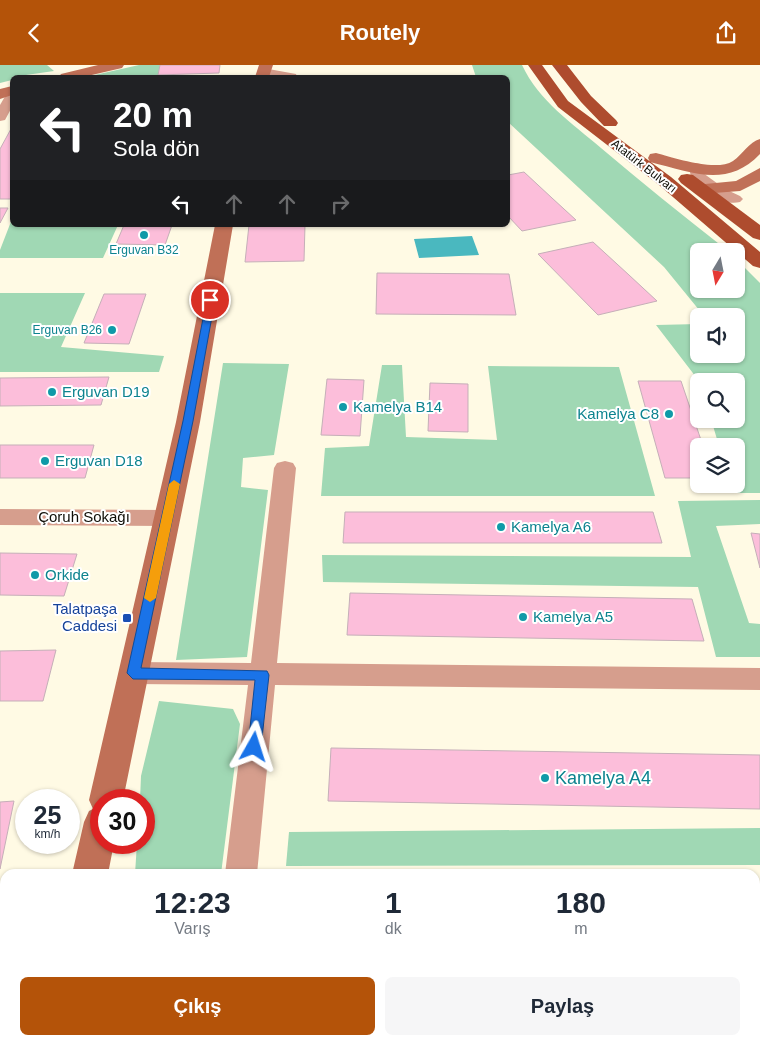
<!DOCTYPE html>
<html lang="tr">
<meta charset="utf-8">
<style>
:root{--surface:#fff;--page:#f6f6f7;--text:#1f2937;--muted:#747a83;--accent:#b45309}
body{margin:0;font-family:Helvetica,sans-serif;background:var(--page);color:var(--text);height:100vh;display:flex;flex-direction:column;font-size:19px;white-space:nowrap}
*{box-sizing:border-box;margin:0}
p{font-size:16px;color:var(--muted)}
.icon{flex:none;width:28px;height:28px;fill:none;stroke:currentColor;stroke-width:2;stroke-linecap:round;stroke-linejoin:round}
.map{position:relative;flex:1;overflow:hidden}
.side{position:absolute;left:0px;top:804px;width:760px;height:176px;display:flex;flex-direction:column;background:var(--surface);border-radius:15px 15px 0 0;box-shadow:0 1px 4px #0004}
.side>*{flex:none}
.guide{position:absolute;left:10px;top:10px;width:500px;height:152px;border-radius:8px;box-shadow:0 1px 4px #0004;background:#202124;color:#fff;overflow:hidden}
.needle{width:32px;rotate:190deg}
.controls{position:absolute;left:690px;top:178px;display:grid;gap:10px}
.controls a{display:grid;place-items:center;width:55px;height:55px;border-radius:8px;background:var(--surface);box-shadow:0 1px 4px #0004;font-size:25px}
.speed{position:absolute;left:15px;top:724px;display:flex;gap:10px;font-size:25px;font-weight:700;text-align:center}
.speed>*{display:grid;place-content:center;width:65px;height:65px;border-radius:50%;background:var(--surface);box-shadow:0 1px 4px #0004;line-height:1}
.speed small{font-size:12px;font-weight:400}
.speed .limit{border:8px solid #d22;background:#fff;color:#111}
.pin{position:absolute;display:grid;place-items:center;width:42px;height:42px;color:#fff;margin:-21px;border:2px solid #fff;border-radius:50%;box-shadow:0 1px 5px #0007}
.me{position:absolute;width:55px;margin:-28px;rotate:6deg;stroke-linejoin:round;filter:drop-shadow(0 0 4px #0008)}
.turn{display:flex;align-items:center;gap:18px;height:105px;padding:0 20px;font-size:22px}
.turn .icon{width:65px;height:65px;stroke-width:2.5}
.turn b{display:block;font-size:35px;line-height:42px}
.lanes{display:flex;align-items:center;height:48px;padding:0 20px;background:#0003;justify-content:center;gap:25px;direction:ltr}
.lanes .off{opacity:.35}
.eta{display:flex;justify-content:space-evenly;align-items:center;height:85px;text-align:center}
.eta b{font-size:30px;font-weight:600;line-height:35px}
.action{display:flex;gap:10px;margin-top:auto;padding:10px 20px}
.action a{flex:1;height:58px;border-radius:8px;background:var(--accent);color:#fff;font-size:20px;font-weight:600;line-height:58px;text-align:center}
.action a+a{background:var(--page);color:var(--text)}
header{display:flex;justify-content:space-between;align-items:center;height:65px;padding:0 20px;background:var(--accent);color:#fff;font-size:22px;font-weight:600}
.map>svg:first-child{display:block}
</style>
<header><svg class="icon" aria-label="back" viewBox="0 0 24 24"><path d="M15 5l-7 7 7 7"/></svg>Routely<svg class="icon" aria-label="share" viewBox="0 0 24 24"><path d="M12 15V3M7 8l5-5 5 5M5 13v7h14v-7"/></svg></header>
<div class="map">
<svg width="760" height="979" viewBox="0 0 760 979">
<rect width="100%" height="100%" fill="#fffae4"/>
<g fill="#a0d8b4">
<polygon points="0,0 47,0 54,6 12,12 12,15 0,18"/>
<polygon points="139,0 161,0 158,10 238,12 86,12"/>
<path d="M 472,0 L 522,0 C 539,36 572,58 601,83 C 641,117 682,150 723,182 L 728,186 L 699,186 L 699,224 L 736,224 L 736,194 L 760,218 L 760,428 L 733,428 L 730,419 L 736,419 L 736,381 L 719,381 L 711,354 L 736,354 L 736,316 L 699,316 L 656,260 L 699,259 L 699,289 L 736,289 L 736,251 L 704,251 L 664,202 L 508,57 L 508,12 L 476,12 Z"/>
<polygon points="12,154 12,160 118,160 103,193 0,193 0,185"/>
<polygon points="0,228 85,228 61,282 164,291 159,307 0,307"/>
<polygon points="223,298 289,299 274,390 243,393 241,422 268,425 247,592 176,595"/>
<polygon points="382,300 402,300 406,372 497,375 488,301 619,302 655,431 321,431 325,383 369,381"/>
<polygon points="760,435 760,459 716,461 749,558 760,559 760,592 716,592 698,522 323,517 322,490 691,492 678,436"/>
<polygon points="159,636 233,644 240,659 221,809 135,809 137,778 144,778 144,735 140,735 141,711"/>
<polygon points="760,763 760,800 286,801 289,767"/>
<polygon points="755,929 760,930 760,979 312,979 290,975 755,975"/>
<polygon points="107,975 200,975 199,979 107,979"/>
</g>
<polygon fill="#4ab8bf" points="472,171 479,190 419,193 414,174"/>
<g fill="#fcbeda" stroke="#c5afb8">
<polygon points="160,0 220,0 219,8 158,10"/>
<polygon points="12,62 12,134 0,134 0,84"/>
<polygon points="524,107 552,133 576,155 522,166 508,151 508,110"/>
<polygon points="0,143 8,143 0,158"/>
<polygon points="124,160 172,160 165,180 116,179"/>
<polygon points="249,160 305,160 304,196 245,197"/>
<polygon points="593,177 629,210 657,236 598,250 538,189"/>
<polygon points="377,208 509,209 516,250 376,249"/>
<polygon points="104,229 146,229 129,279 84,278"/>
<polygon points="109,312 101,340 0,341 0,313"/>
<polygon points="327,314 364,315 360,371 321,370"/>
<polygon points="638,316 681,316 703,381 699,381 699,413 665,413"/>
<polygon points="430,318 468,319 468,367 428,366"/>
<polygon points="0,380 94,380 85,413 0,413"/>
<polygon points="345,447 653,447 662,478 343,478"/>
<polygon points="751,468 760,469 760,503"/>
<polygon points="0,488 77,489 64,531 0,530"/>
<polygon points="350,528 692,534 704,576 347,570"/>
<polygon points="56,585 43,636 0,636 0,586"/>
<polygon points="331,683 760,690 760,744 328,736"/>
<polygon points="14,736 0,804 0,737"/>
<rect x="755" y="832" width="5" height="64"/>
</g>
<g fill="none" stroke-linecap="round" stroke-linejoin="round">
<g fill="#d69e8d" fill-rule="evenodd">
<polygon points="263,3 296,9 297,12 273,12 259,10 257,7"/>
<polygon points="12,27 12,42 5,55 0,56 0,40 7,28"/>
<path d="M 696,98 L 701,99 L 703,108 L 725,124 L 740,131 L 743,134 L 740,137 C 721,142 704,123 691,112 L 689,102 Z"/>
<polygon points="285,396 293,398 296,403 277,598 760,603 760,625 275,620 257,809 225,809 248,620 133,619 124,616 120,608 124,600 133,597 251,598 274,403 277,398"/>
<polygon points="0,444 167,445 175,447 178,453 175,459 167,461 0,460"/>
<polygon points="206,975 240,975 240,979 204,979"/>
</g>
<g fill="#c07057" fill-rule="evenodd">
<polygon points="98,0 124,0 122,3 83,12 59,12 61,9"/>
<polygon points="259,0 273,0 269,12 255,12"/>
<polygon points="12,21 12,30 0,34 0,24"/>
<path d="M 760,74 L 760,89 C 727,124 691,107 650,97 L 648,93 L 650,89 L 656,88 C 675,93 716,107 733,96 C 743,89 749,77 760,74 Z"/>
<polygon points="760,103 760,116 740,126 701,129 695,128 692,124 695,120 736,116"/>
<polygon points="215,160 233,160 200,357 123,735 101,735 101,778 114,778 108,809 72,809 84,757 89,746 93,744 89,735 176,357"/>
<polygon points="34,975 74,975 73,979 33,979"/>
</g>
<g fill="#ae4c2e" fill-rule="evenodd">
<polygon points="528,0 542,0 568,36 671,112 760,187 760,203 753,201 659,120 558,42"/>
<polygon points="552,0 567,0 591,31 616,55 618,58 616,61 604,61 581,37"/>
<polygon points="687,109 693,110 760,160 760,175 753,173 681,118 678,114 681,110"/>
</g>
</g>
<polygon fill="#1a73e8" stroke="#114b97" points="207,233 215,235 193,356 141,603 267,606 269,610 261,682 259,686 254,688 250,686 248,682 255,615 133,614 127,608 183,356"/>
<polygon fill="#f59e0b" points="174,415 180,419 156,533 150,537 144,533 169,419"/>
<g fill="#0f9aa8" stroke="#fff" stroke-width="2">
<circle cx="144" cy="170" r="5"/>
<circle cx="112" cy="265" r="5"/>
<circle cx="52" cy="327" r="5"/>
<circle cx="343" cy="342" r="5"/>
<circle cx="669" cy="349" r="5"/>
<circle cx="45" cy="396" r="5"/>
<circle cx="501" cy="462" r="5"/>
<circle cx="35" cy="510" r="5"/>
<circle cx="523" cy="552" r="5"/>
<circle cx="545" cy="713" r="5"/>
</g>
<rect fill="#1a4fb4" stroke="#fff" stroke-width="2" x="122" y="548" width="10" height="10" rx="2.5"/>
<g text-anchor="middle" stroke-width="4" stroke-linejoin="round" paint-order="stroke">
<g font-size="12" fill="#0f0e07" stroke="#fff">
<text transform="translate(644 101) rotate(38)" y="4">Atatürk Bulvarı</text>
</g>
<g font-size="12" fill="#0d838f" stroke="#fff">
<text x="144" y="189">Erguvan B32</text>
<text x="102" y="269" text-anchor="end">Erguvan B26</text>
</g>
<g font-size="15" fill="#0d838f" stroke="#fff" text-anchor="start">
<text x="62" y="332">Erguvan D19</text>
<text x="353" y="347">Kamelya B14</text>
<text x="659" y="354" text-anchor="end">Kamelya C8</text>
<text x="55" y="401">Erguvan D18</text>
<text x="511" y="467">Kamelya A6</text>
<text x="45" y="515">Orkide</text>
<text x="533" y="557">Kamelya A5</text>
</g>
<g font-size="15" fill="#0f0e07" stroke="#fff">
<text x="84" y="457">Çoruh Sokağı</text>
</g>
<g font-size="15" fill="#164399" stroke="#fff" text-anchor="end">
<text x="117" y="549">Talatpaşa<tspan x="117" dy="17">Caddesi</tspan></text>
</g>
<g font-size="18" fill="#0d838f" stroke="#fff" text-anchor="start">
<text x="555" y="719">Kamelya A4</text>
</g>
</g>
</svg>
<div class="controls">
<a><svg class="needle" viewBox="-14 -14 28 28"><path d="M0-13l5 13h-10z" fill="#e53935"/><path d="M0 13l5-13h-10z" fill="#747a83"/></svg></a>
<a><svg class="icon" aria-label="sound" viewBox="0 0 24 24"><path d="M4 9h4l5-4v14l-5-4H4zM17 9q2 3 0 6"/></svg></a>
<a><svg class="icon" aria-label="search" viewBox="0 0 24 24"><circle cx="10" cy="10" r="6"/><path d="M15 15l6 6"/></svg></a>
<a><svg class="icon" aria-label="layers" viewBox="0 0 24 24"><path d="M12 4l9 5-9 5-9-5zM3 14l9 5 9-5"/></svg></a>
</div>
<div class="speed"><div>25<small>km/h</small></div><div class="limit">30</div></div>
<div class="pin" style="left:210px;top:235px;background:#d93025"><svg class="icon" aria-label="arrive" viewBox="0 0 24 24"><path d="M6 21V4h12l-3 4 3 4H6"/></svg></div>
<svg class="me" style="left:254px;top:682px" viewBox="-20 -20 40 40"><path d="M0-17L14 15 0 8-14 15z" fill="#1a73e8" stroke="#fff" stroke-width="4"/></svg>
<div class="guide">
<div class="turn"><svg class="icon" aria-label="left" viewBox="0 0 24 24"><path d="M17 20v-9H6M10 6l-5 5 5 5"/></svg><div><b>20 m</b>Sola dön</div></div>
<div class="lanes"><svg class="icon" aria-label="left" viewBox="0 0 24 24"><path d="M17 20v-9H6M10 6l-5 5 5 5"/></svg><svg class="icon off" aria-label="ahead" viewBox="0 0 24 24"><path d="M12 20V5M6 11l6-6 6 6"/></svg><svg class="icon off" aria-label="ahead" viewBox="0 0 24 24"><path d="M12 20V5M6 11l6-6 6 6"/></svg><svg class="icon off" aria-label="right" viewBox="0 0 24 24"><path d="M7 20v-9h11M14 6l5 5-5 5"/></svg></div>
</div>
<section class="side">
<div class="eta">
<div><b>12:23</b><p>Varış</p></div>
<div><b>1</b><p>dk</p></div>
<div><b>180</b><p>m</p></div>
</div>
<div class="action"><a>Çıkış</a><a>Paylaş</a></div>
</section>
</div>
